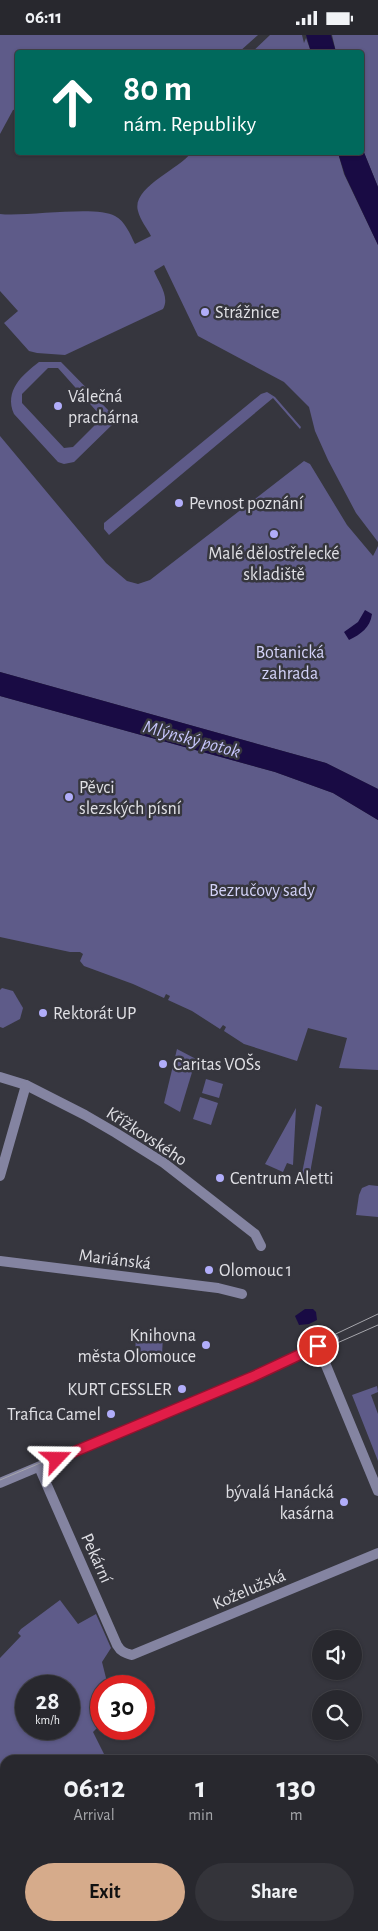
<!DOCTYPE html>
<meta charset="utf-8">
<style>
:root{--surface:#28282e;--page:#34343a;--text:#f1f3f6;--muted:#a5a6aa;--line:#44444a;--accent:#d6ab8b}
body{margin:0;font-family:"Alegreya Sans",sans-serif;background:var(--page);color:var(--text);height:100vh;display:flex;flex-direction:column;font-size:19px;white-space:nowrap}
*{box-sizing:border-box;margin:0}
p{font-size:16px;color:var(--muted)}
.icon{flex:none;width:28px;height:28px;fill:none;stroke:currentColor;stroke-width:2;stroke-linecap:round;stroke-linejoin:round}
.map{position:relative;flex:1;overflow:hidden}
.drawer{position:absolute;left:0px;top:1720px;width:379px;height:176px;display:flex;flex-direction:column;background:var(--surface);border-radius:15px 15px 0 0;box-shadow:0 1px 4px #0004,0 0 0 1px var(--line)}
.drawer>*{flex:none}
.hud{position:absolute;left:15px;top:15px;width:349px;height:105px;border-radius:5px;box-shadow:0 1px 4px #0004,0 0 0 1px var(--line);background:#00695c;color:#fff;overflow:hidden}
.buttons{position:absolute;left:312px;top:1595px;display:grid;gap:10px}
.buttons a{display:grid;place-items:center;width:50px;height:50px;border-radius:50%;background:var(--surface);box-shadow:0 1px 4px #0004,0 0 0 1px var(--line);font-size:25px}
.speed{position:absolute;left:15px;top:1640px;display:flex;gap:10px;font-size:25px;font-weight:700;text-align:center}
.speed>*{display:grid;place-content:center;width:65px;height:65px;border-radius:50%;background:var(--surface);box-shadow:0 1px 4px #0004,0 0 0 1px var(--line);line-height:1}
.speed small{font-size:12px;font-weight:400}
.speed .limit{border:8px solid #d22;background:#fff;color:#111}
.pin{position:absolute;display:grid;place-items:center;width:42px;height:42px;color:#fff;margin:-21px;border:2px solid #fff;border-radius:50%;box-shadow:0 1px 5px #0007}
.me{position:absolute;width:55px;margin:-28px;rotate:67deg;stroke-linejoin:round;filter:drop-shadow(0 0 4px #0008)}
.turn{display:flex;align-items:center;gap:18px;height:105px;padding:0 25px;font-size:22px}
.turn .icon{width:65px;height:65px;stroke-width:2.5}
.turn b{display:block;font-size:35px;line-height:42px}
.eta{display:flex;justify-content:space-evenly;align-items:center;height:85px;text-align:center}
.eta b{font-size:30px;font-weight:700;line-height:35px}
.cta{display:flex;gap:10px;margin-top:auto;padding:10px 25px}
.cta a{flex:1;height:58px;border-radius:30px;background:var(--accent);color:#111;font-size:20px;font-weight:700;line-height:58px;text-align:center}
.cta a+a{background:var(--page);color:var(--text)}
.status{display:flex;justify-content:space-between;align-items:center;height:35px;padding:0 25px;background:var(--surface);direction:ltr}
.status svg{height:14px;fill:currentColor}
.map>svg:first-child{display:block}
</style>
<div class="status"><b>06:11</b><svg viewBox="0 0 49 12"><path d="M0 12V9h3v3zM5 12V6h3v6zM10 12V3h3v9zM15 12V0h3v12zM26 1h20v11H26zM47 4h2v5h-2z"/></svg></div>
<div class="map">
<svg width="378" height="1896" viewBox="0 0 378 1896">
<rect width="100%" height="100%" fill="#36363e"/>
<g fill="#5e5b89" fill-rule="evenodd">
<polygon points="0,0 258,0 239,17 18,18 17,74 13,75 0,99"/>
<polygon points="270,0 302,0 304,8 306,3 311,17 251,18"/>
<polygon points="332,0 378,0 378,152 361,110 361,18 336,17"/>
<path d="M 191,118 L 338,118 L 344,139 L 378,210 L 378,507 L 356,478 L 328,425 L 315,396 L 309,372 L 284,347 L 198,301 L 164,230 L 154,236 C 159,248 170,262 163,274 L 65,320 L 37,318 L 29,316 L 4,288 L 18,276 L 0,256 L 0,179 C 26,182 96,170 115,181 C 125,186 130,199 135,209 L 151,201 C 147,193 140,185 138,176 C 131,153 179,134 191,118 Z"/>
<path d="M 39,327 L 61,327 L 111,378 L 99,379 L 58,333 L 48,333 L 22,359 L 22,368 L 64,413 L 73,412 L 99,386 L 117,385 L 74,427 L 64,429 L 58,427 L 14,379 C 4,356 22,340 39,327 Z"/>
<polygon points="267,357 275,362 301,392 300,394 273,363 109,500 104,494 104,488 261,359"/>
<polygon points="0,401 106,528 127,546 138,549 150,545 304,426 310,429 347,490 373,521 378,511 378,754 326,728 0,637"/>
<polygon points="0,661 275,737 333,758 378,785 378,1035 339,1033 347,1003 308,993 297,1026 244,1009 224,996 226,992 223,990 220,994 192,976 168,965 170,961 166,959 164,963 133,949 84,931 80,926 83,919 80,917 70,917 0,902"/>
<polygon points="2,953 13,956 23,973 20,984 3,993 0,992 0,955"/>
<polygon points="177,1014 196,1024 180,1077 164,1068"/>
<polygon points="206,1044 223,1049 219,1063 202,1058"/>
<polygon points="200,1062 218,1068 211,1090 193,1084"/>
<polygon points="316,1069 322,1072 308,1149 300,1148"/>
<polygon points="296,1073 293,1130 287,1128 283,1137 265,1129"/>
<polygon points="369,1150 378,1151 378,1182 356,1180 359,1160 362,1153"/>
<polygon points="136,1300 163,1300 162,1321 135,1321"/>
<polygon points="377,1351 378,1357 371,1360 378,1379 378,1426 352,1360"/>
<path d="M 60,1565 L 78,1589 L 96,1579 L 111,1613 L 102,1627 L 108,1651 L 101,1651 L 101,1689 L 93,1697 L 107,1725 L 5,1725 L 5,1891 L 155,1891 L 141,1896 L 0,1896 L 0,1623 L 21,1601 L 18,1598 L 21,1594 ZM 26,1651 L 69,1651 L 69,1694 L 26,1694 Z"/>
</g>
<g fill="#190b44">
<polygon points="306,0 331,0 336,17 311,17"/>
<polygon points="361,110 378,152 378,210 345,140 338,118 361,118"/>
<path d="M 365,575 L 372,579 C 370,593 361,599 349,605 L 344,597 L 358,587 Z"/>
<polygon points="0,637 326,728 378,754 378,785 333,758 275,737 0,661"/>
<polygon points="305,1274 313,1274 316,1277 317,1285 309,1289 299,1290 295,1281"/>
</g>
<g fill="none" stroke-linecap="round" stroke-linejoin="round">
<g stroke="#8484a1" stroke-width="10">
<polyline points="0,1042 26,1050 85,1080 116,1098 164,1128 255,1199 261,1211"/>
<polyline points="0,1141 26,1050"/>
<polyline points="0,1226 218,1253 242,1259"/>
<polyline points="318,1311 378,1456"/>
<path d="M 39,1432 L 117,1610 C 121,1617 125,1618 132,1620 L 378,1518"/>
<polyline points="0,1448 252,1342 334,1304"/>
</g>
<g stroke="#b0aede" stroke-width="10">
<polyline points="374,1837 378,1836"/>
<polyline points="206,1896 220,1891"/>
</g>
<g stroke="#a6a6ac" stroke-width="1">
<polyline points="269,1338 378,1290"/>
<polyline points="0,1445 251,1339 378,1279"/>
</g>
</g>
<g fill="none" stroke-linecap="round" stroke-linejoin="round">
<defs>
<polyline id="route" points="57,1424 252,1342 318,1311"/>
</defs>
<use href="#route" stroke="#92132f" stroke-width="12"/>
<use href="#route" stroke="#e11d48" stroke-width="9"/>
</g>
<g fill="#b1adfa" stroke="#36363e" stroke-width="2">
<circle cx="205" cy="277" r="5"/>
<circle cx="58" cy="371" r="5"/>
<circle cx="179" cy="468" r="5"/>
<circle cx="274" cy="499" r="5"/>
<circle cx="69" cy="762" r="5"/>
<circle cx="43" cy="978" r="5"/>
<circle cx="163" cy="1029" r="5"/>
<circle cx="220" cy="1143" r="5"/>
<circle cx="209" cy="1235" r="5"/>
<circle cx="206" cy="1310" r="5"/>
<circle cx="182" cy="1354" r="5"/>
<circle cx="111" cy="1379" r="5"/>
<circle cx="344" cy="1467" r="5"/>
</g>
<g text-anchor="middle" stroke-width="5" stroke-linejoin="round" paint-order="stroke">
<g font-size="18" fill="#e0e0e5" stroke="#36363e" text-anchor="start">
<text x="215" y="283">Strážnice</text>
<text x="68" y="367">Válečná<tspan x="68" dy="21">prachárna</tspan></text>
<text x="189" y="474">Pevnost poznání</text>
<text x="274" y="524" text-anchor="middle">Malé dělostřelecké<tspan x="274" dy="21">skladiště</tspan></text>
<text x="79" y="758">Pěvci<tspan x="79" dy="21">slezských písní</tspan></text>
<text x="53" y="984">Rektorát UP</text>
<text x="173" y="1035">Caritas VOŠs</text>
<text x="230" y="1149">Centrum Aletti</text>
<text x="219" y="1241">Olomouc 1</text>
<text x="196" y="1306" text-anchor="end">Knihovna<tspan x="196" dy="21">města Olomouce</tspan></text>
<text x="172" y="1360" text-anchor="end">KURT GESSLER</text>
<text x="101" y="1385" text-anchor="end">Trafica Camel</text>
<text x="334" y="1463" text-anchor="end">bývalá Hanácká<tspan x="334" dy="21">kasárna</tspan></text>
</g>
<g font-size="18" fill="#d3d2f8" stroke="#36363e">
<text x="290" y="623">Botanická<tspan x="290" dy="21">zahrada</tspan></text>
<text x="262" y="861">Bezručovy sady</text>
</g>
<g font-size="18" fill="#e0e0e5" stroke="#36363e">
<text transform="translate(147 1101) rotate(33)" y="6">Křížkovského</text>
<text transform="translate(115 1224) rotate(7)" y="6">Mariánská</text>
<text transform="translate(97 1523) rotate(66)" y="6">Pekární</text>
<text transform="translate(249 1554) rotate(-23)" y="6">Koželužská</text>
</g>
<g font-size="19" font-style="italic" fill="#c7c6fd" stroke="#36363e">
<text transform="translate(192 703) rotate(15)" y="7">Mlýnský potok</text>
</g>
</g>
</svg>
<div class="buttons">
<a><svg class="icon" aria-label="sound" viewBox="0 0 24 24"><path d="M4 9h4l5-4v14l-5-4H4zM17 9q2 3 0 6"/></svg></a>
<a><svg class="icon" aria-label="search" viewBox="0 0 24 24"><circle cx="10" cy="10" r="6"/><path d="M15 15l6 6"/></svg></a>
</div>
<div class="speed"><div>28<small>km/h</small></div><div class="limit">30</div></div>
<div class="pin" style="left:318px;top:1311px;background:#d93025"><svg class="icon" aria-label="arrive" viewBox="0 0 24 24"><path d="M6 21V4h12l-3 4 3 4H6"/></svg></div>
<svg class="me" style="left:57px;top:1424px" viewBox="-20 -20 40 40"><path d="M0-17L14 15 0 8-14 15z" fill="#e11d48" stroke="#fff" stroke-width="4"/></svg>
<div class="hud">
<div class="turn"><svg class="icon" aria-label="ahead" viewBox="0 0 24 24"><path d="M12 20V5M6 11l6-6 6 6"/></svg><div><b>80 m</b>nám. Republiky</div></div>
</div>
<section class="drawer">
<div class="eta">
<div><b>06:12</b><p>Arrival</p></div>
<div><b>1</b><p>min</p></div>
<div><b>130</b><p>m</p></div>
</div>
<div class="cta"><a>Exit</a><a>Share</a></div>
</section>
</div>
